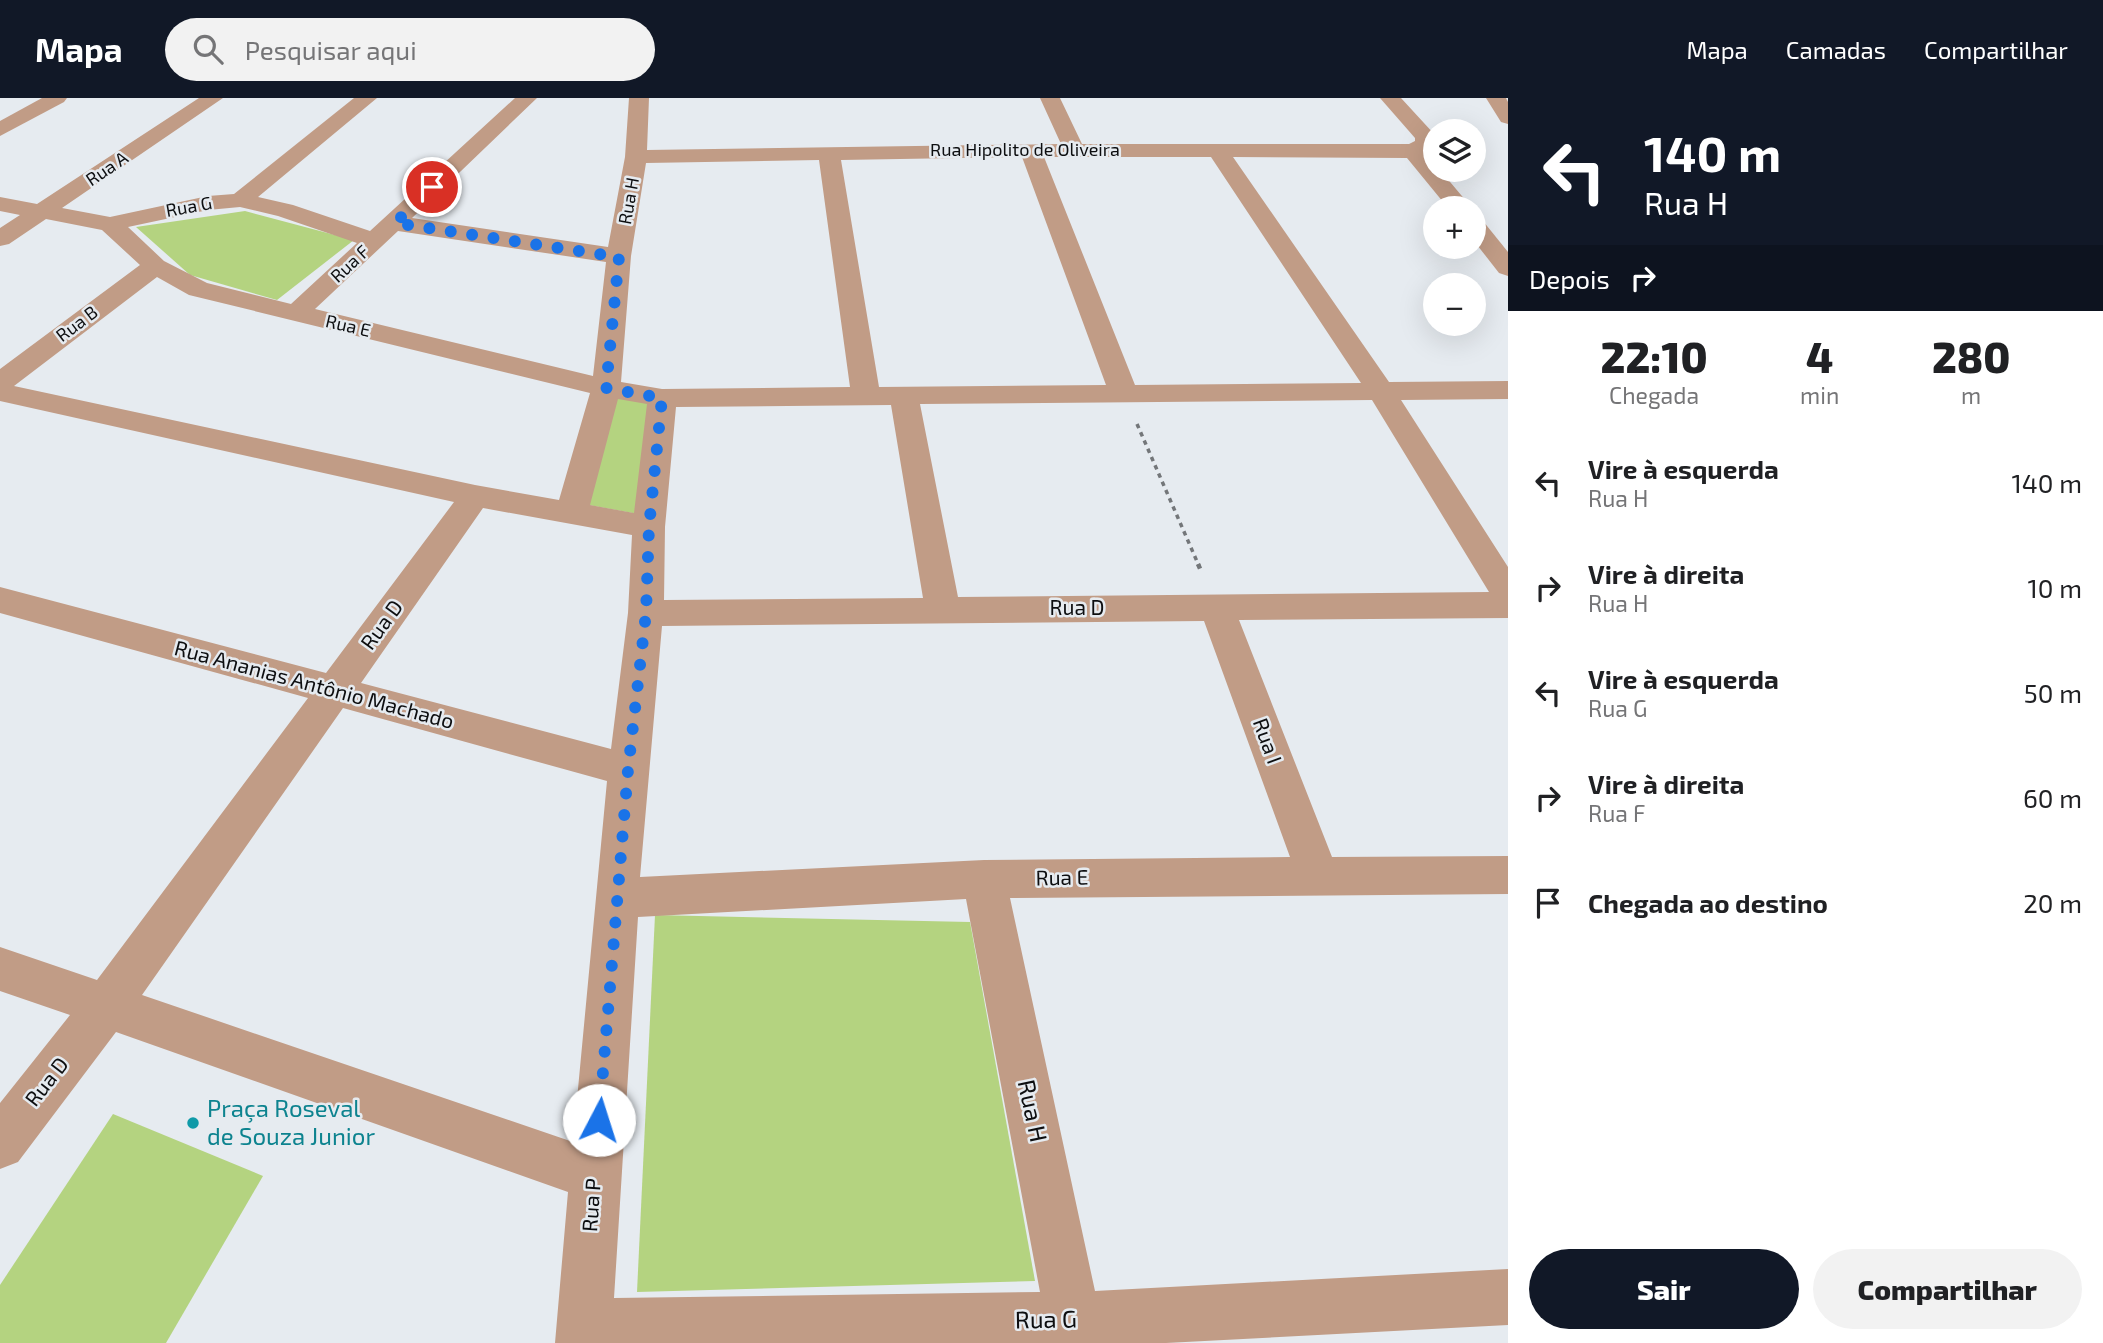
<!DOCTYPE html>
<html lang="pt">
<meta charset="utf-8">
<style>
:root{--surface:#fff;--page:#f2f2f2;--text:#202124;--muted:#757577;--accent:#111827}
body{margin:0;font-family:"Exo 2",sans-serif;background:var(--page);color:var(--text);height:100vh;display:flex;flex-direction:column;font-size:26px;white-space:nowrap}
*{box-sizing:border-box;margin:0}
p{font-size:23px;color:var(--muted)}
.icon{flex:none;width:38px;height:38px;fill:none;stroke:currentColor;stroke-width:2;stroke-linecap:round;stroke-linejoin:round}
.map{position:relative;flex:1;overflow:hidden}
.drawer{display:flex;flex-direction:column;background:var(--surface);width:595px}
.drawer>*{flex:none}
.hud{background:#111827;color:#fff;overflow:hidden}
.tools{position:absolute;left:1423px;top:21px;display:grid;gap:14px}
.tools a{display:grid;place-items:center;width:63px;height:63px;border-radius:50%;background:var(--surface);box-shadow:0 7px 28px #0002;font-size:35px}
.pin{position:absolute;display:grid;place-items:center;width:60px;height:60px;color:#fff;margin:-30px;border:4px solid #fff;border-radius:50%;box-shadow:0 2px 7px #0007}
.me{position:absolute;width:77px;margin:-38px;rotate:5deg;stroke-linejoin:round;filter:drop-shadow(0 0 5px #0008)}
.turn{display:flex;align-items:center;gap:24px;height:147px;padding:0 21px;font-size:32px}
.turn .icon{width:91px;height:91px;stroke-width:2.5}
.turn b{display:block;font-size:49px;line-height:60px}
.then{display:flex;align-items:center;height:66px;padding:0 21px;background:#0003;gap:14px;font-size:26px}
.eta{display:flex;justify-content:space-evenly;align-items:center;height:119px;text-align:center}
.eta b{font-size:42px;font-weight:800;line-height:49px}
.cta{display:flex;gap:14px;margin-top:auto;padding:14px 21px}
.cta a{flex:1;height:80px;border-radius:42px;background:var(--accent);color:#fff;font-size:28px;font-weight:800;line-height:80px;text-align:center}
.cta a+a{background:var(--page);color:var(--text)}
ul{padding:0;list-style:none}
li{display:flex;align-items:center;gap:21px;height:105px;padding:0 21px}
li div{flex:1}
li b{display:block;font-size:26px}
li em{font-style:normal}
header{display:flex;align-items:center;gap:42px;box-sizing:border-box;height:98px;padding:0 35px;background:var(--accent);color:#fff}
header strong{font-size:33px}
nav{display:flex;gap:38px;margin-inline-start:auto;font-size:24px}
.search{width:490px;height:63px;background:var(--page);display:flex;align-items:center;gap:18px;box-sizing:border-box;padding:0 24px;border-radius:38px;color:var(--muted);font-size:26px}
main{display:flex;flex:1;min-height:0}
.map>svg:first-child{display:block}
</style>
<header>
<strong>Mapa</strong>
<div class="search"><svg class="icon" aria-label="search" viewBox="0 0 24 24"><circle cx="10" cy="10" r="6"/><path d="M15 15l6 6"/></svg>Pesquisar aqui</div>
<nav><a>Mapa</a><a>Camadas</a><a>Compartilhar</a></nav>
</header>
<main>
<div class="map">
<svg width="1508" height="1245" viewBox="0 0 1508 1245">
<rect width="100%" height="100%" fill="#e6ebf0"/>
<g fill="#b4d380">
<polygon points="245,113 354,142 277,202 190,177 136,129"/>
<polygon points="616,299 648,304 638,416 583,406"/>
<polygon points="655,817 970,824 1035,1183 637,1194"/>
<polygon points="113,1016 263,1078 166,1245 0,1245 0,1187"/>
</g>
<g fill="none" stroke-linecap="round" stroke-linejoin="round">
<polyline stroke="#737679" stroke-width="3.5" stroke-dasharray="4.5 4.5" stroke-linecap="butt" points="1137,326 1199,468"/>
<polyline stroke="#737679" stroke-width="4.5" stroke-dasharray="5 5" stroke-linecap="butt" points="1198,466 1202,475"/>
<g fill="#c19c86" fill-rule="evenodd">
<polygon points="42,0 67,0 64,4 0,38 0,23"/>
<path d="M 199,0 L 223,0 L 62,110 L 110,119 L 208,98 L 234,96 L 354,0 L 377,0 L 258,99 L 293,107 L 370,133 L 515,0 L 537,0 L 412,120 L 608,149 L 625,59 L 629,0 L 649,0 L 647,52 L 1061,46 L 1040,0 L 1060,0 L 1082,46 L 1409,46 L 1415,43 L 1415,40 L 1380,0 L 1401,0 L 1435,37 L 1435,49 L 1426,55 L 1435,65 L 1435,72 L 1440,72 L 1472,110 L 1448,110 L 1407,60 L 1233,59 L 1389,284 L 1508,283 L 1508,301 L 1401,302 L 1508,469 L 1508,520 L 1239,522 L 1332,759 L 1508,758 L 1508,796 L 1010,800 L 1095,1193 L 1508,1171 L 1508,1227 L 1166,1245 L 555,1245 L 568,1094 L 116,934 L 18,1064 L 0,1071 L 0,1005 L 70,917 L 0,893 L 0,849 L 97,882 L 308,600 L 0,515 L 0,489 L 326,575 L 454,404 L 0,303 L 0,271 L 140,167 L 102,132 L 46,121 L 9,146 L 0,148 L 0,130 L 20,117 L 0,113 L 0,99 L 37,106 ZM 1022,59 L 1106,287 L 879,289 L 841,62 ZM 1044,59 L 1211,59 L 1361,285 L 1135,287 ZM 819,62 L 850,289 L 662,291 L 621,284 L 631,158 L 646,65 ZM 240,109 L 278,118 L 357,145 L 291,206 L 207,185 L 164,163 L 128,129 L 208,112 ZM 398,133 L 606,164 L 593,278 L 315,211 ZM 157,179 L 189,197 L 590,295 L 559,402 L 475,387 L 14,288 ZM 618,301 L 647,306 L 634,415 L 590,407 ZM 1372,302 L 1489,494 L 958,499 L 920,306 ZM 891,307 L 923,500 L 664,502 L 665,429 L 676,309 ZM 483,410 L 632,437 L 628,515 L 611,651 L 361,585 ZM 1204,523 L 1290,759 L 984,762 L 640,779 L 662,528 ZM 343,610 L 607,683 L 573,1044 L 142,897 ZM 966,801 L 1040,1194 L 614,1200 L 638,819 Z"/>
<polygon points="1486,0 1506,0 1508,4 1508,26 1501,24"/>
<polygon points="1474,121 1483,123 1508,154 1508,178 1499,175 1474,143"/>
</g>
</g>
<g fill="none" stroke-linecap="round" stroke-linejoin="round">
<polyline stroke="#1a73e8" stroke-width="12" stroke-dasharray="0 21.6" points="432,89 395,125 619,159 606,290 662,300 649,429 646,515 628,672 599,1022"/>
</g>
<circle fill="#0f9aa8" stroke="#e6ebf0" stroke-width="2.5" cx="193" cy="1025" r="7"/>
<g text-anchor="middle" stroke-width="5" stroke-linejoin="round" paint-order="stroke">
<g font-size="18" fill="#0d0e10" stroke="#e6ebf0">
<text x="1025" y="58">Rua Hipolito de Oliveira</text>
<text transform="translate(107 71) rotate(-34)" y="6">Rua A</text>
<text transform="translate(629 103) rotate(-80)" y="6">Rua H</text>
<text transform="translate(189 109) rotate(-10)" y="6">Rua G</text>
<text transform="translate(350 166) rotate(-43)" y="6">Rua F</text>
<text transform="translate(77 226) rotate(-37)" y="6">Rua B</text>
<text transform="translate(348 228) rotate(13)" y="6">Rua E</text>
</g>
<g font-size="21" fill="#0d0e10" stroke="#e6ebf0">
<text x="1077" y="517">Rua D</text>
<text transform="translate(382 527) rotate(-54)" y="7">Rua D</text>
<text transform="translate(314 587) rotate(15)" y="7">Rua Ananias Antônio Machado</text>
<text transform="translate(1267 643) rotate(70)" y="7">Rua I</text>
<text transform="translate(1062 780) rotate(-1)" y="7">Rua E</text>
<text transform="translate(47 984) rotate(-52)" y="7">Rua D</text>
<text transform="translate(592 1107) rotate(-86)" y="7">Rua P</text>
</g>
<g font-size="24" fill="#0d838f" stroke="#e6ebf0" text-anchor="start">
<text x="207" y="1019">Praça Roseval<tspan x="207" dy="28">de Souza Junior</tspan></text>
</g>
<g font-size="24" fill="#0d0e10" stroke="#e6ebf0">
<text transform="translate(1032 1013) rotate(78)" y="8">Rua H</text>
<text transform="translate(1046 1222) rotate(-1)" y="8">Rua G</text>
</g>
</g>
</svg>
<div class="tools">
<a><svg class="icon" aria-label="layers" viewBox="0 0 24 24"><path d="M12 4l9 5-9 5-9-5zM3 14l9 5 9-5"/></svg></a>
<a>+</a>
<a>−</a>
</div>
<div class="pin" style="left:432px;top:89px;background:#d93025"><svg class="icon" aria-label="arrive" viewBox="0 0 24 24"><path d="M6 21V4h12l-3 4 3 4H6"/></svg></div>
<svg class="me" style="left:599px;top:1022px" viewBox="-20 -20 40 40"><circle r="19" fill="#fff"/><path d="M0-13L10 11 0 6-10 11z" fill="#1a73e8"/></svg>
</div>
<section class="drawer">
<div class="hud">
<div class="turn"><svg class="icon" aria-label="left" viewBox="0 0 24 24"><path d="M17 20v-9H6M10 6l-5 5 5 5"/></svg><div><b>140 m</b>Rua H</div></div>
<div class="then">Depois<svg class="icon" aria-label="right" viewBox="0 0 24 24"><path d="M7 20v-9h11M14 6l5 5-5 5"/></svg></div>
</div>
<div class="eta">
<div><b>22:10</b><p>Chegada</p></div>
<div><b>4</b><p>min</p></div>
<div><b>280</b><p>m</p></div>
</div>
<ul>
<li><svg class="icon" aria-label="left" viewBox="0 0 24 24"><path d="M17 20v-9H6M10 6l-5 5 5 5"/></svg><div><b>Vire à esquerda</b><p>Rua H</p></div><em>140 m</em></li>
<li><svg class="icon" aria-label="right" viewBox="0 0 24 24"><path d="M7 20v-9h11M14 6l5 5-5 5"/></svg><div><b>Vire à direita</b><p>Rua H</p></div><em>10 m</em></li>
<li><svg class="icon" aria-label="left" viewBox="0 0 24 24"><path d="M17 20v-9H6M10 6l-5 5 5 5"/></svg><div><b>Vire à esquerda</b><p>Rua G</p></div><em>50 m</em></li>
<li><svg class="icon" aria-label="right" viewBox="0 0 24 24"><path d="M7 20v-9h11M14 6l5 5-5 5"/></svg><div><b>Vire à direita</b><p>Rua F</p></div><em>60 m</em></li>
<li><svg class="icon" aria-label="arrive" viewBox="0 0 24 24"><path d="M6 21V4h12l-3 4 3 4H6"/></svg><div><b>Chegada ao destino</b></div><em>20 m</em></li>
</ul>
<div class="cta"><a>Sair</a><a>Compartilhar</a></div>
</section>
</main>
